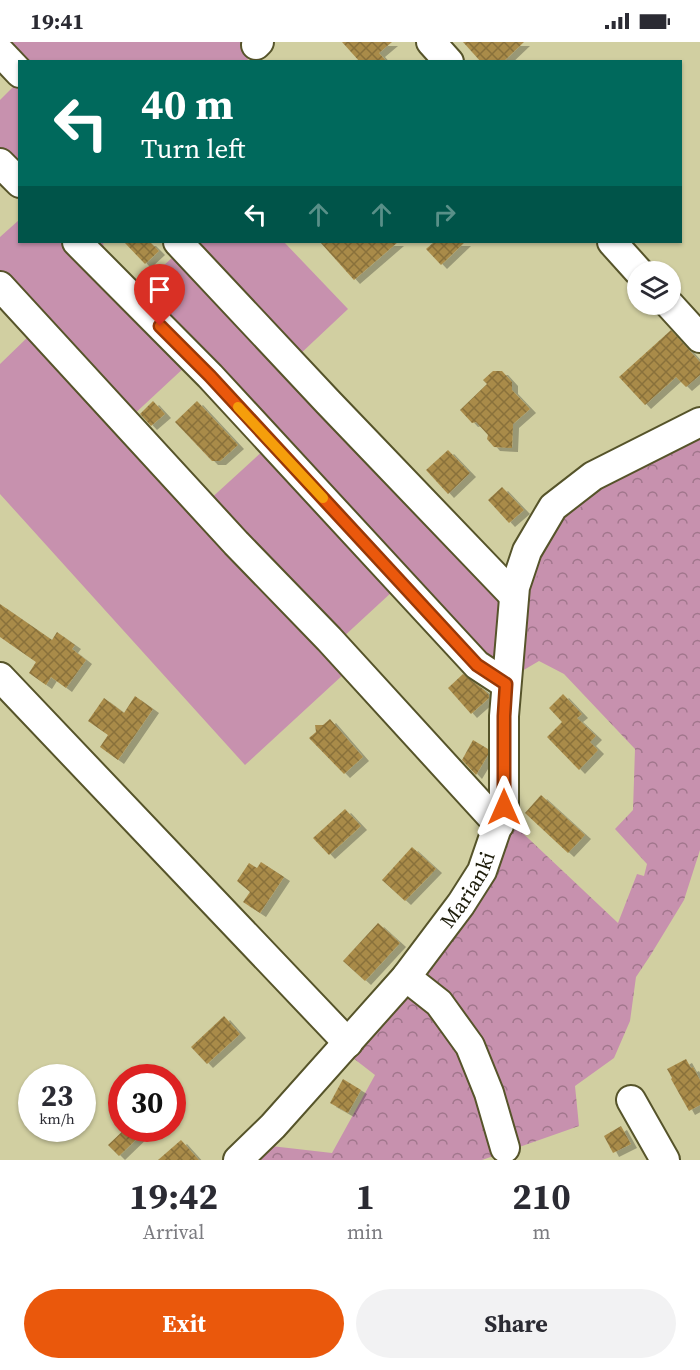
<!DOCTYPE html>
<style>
:root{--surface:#fff;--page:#f2f2f3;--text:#2b2b33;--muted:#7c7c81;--accent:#ea580c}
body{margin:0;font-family:"Source Serif 4",serif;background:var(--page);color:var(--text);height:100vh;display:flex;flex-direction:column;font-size:22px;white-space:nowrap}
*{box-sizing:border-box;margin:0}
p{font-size:20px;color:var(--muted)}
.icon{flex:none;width:33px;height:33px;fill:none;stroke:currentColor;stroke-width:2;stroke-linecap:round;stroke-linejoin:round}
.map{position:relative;height:1118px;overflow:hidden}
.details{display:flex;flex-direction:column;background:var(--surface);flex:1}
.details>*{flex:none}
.guide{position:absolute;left:18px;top:18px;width:664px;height:183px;border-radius:0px;box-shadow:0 2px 4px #0004;background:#00695c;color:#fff;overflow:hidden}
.controls{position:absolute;left:627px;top:219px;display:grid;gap:12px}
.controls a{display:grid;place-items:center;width:54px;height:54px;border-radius:50%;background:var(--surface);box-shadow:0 2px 4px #0004;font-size:30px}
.speed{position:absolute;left:18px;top:1022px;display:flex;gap:12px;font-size:30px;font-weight:700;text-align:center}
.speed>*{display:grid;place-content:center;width:78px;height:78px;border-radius:50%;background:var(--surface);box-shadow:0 2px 4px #0004;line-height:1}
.speed small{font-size:15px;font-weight:400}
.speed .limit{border:9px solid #d22;background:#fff;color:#111}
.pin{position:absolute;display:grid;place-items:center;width:51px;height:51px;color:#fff;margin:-62px -26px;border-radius:50% 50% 50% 0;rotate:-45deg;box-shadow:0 0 6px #0007}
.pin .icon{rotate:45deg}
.me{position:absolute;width:66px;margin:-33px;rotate:0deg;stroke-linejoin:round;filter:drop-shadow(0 0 4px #0008)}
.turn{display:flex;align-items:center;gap:21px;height:126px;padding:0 24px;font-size:27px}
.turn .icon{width:78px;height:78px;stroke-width:2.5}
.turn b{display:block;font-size:42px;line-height:51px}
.lanes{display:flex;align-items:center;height:57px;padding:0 24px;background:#0003;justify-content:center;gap:30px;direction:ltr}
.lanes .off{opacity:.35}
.eta{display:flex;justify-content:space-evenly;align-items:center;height:102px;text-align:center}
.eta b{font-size:36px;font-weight:700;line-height:42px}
.button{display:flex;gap:12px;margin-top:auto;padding:12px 24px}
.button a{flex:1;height:69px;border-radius:36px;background:var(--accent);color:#fff;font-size:24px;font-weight:700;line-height:69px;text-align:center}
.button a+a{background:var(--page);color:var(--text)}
.status{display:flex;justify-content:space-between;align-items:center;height:42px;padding:0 30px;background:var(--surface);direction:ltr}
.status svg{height:16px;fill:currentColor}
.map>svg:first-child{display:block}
</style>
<div class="status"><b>19:41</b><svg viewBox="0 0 49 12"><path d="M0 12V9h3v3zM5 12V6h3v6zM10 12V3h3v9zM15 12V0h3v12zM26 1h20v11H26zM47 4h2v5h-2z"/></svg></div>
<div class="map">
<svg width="700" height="1118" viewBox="0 0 700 1118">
<defs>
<pattern id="forest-crowns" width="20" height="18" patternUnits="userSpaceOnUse" patternTransform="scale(1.5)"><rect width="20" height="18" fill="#c791ae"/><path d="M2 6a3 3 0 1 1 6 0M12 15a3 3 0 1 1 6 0" fill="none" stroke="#a1768c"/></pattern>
<pattern id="building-cross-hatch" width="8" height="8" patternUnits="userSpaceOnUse" patternTransform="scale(1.5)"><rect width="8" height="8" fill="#a98b49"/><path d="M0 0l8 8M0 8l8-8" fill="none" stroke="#89713b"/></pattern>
<filter id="shadow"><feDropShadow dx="6" dy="4" stdDeviation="0" flood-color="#0004"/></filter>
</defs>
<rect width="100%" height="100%" fill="#d1cfa1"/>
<g fill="#c791ae" fill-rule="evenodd">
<polygon points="0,0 262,0 264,2 246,19 20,20 19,156 12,147 0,129 0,58 18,40"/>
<path d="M 19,178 L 20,200 L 103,200 L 104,208 L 139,247 L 178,210 L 169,200 L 284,200 L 348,267 L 281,330 L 498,558 L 570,460 L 700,387 L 528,554 L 511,672 L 393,549 L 341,597 L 345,631 L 245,723 L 0,452 L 0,322 L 31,292 L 0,259 L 0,195 ZM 187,323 L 265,407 L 207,460 L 130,376 Z"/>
</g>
<polygon fill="url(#forest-crowns)" points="700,393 700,808 684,858 650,914 636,935 630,979 614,1016 575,1044 579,1084 482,1118 254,1118 271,1104 332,1111 375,1033 344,1009 512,781 618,881 637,832 644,834 647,822 615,787 633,768 635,707 564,632 539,619 517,632 528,554 564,475"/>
<g fill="url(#building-cross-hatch)" filter="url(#shadow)">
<polygon points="342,0 392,0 379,11 387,20 360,20"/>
<polygon points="463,0 524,0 503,20 481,20"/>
<polygon points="124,200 150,200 159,209 145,222"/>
<polygon points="320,200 398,200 354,238"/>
<polygon points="434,200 465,200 441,223 426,207"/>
<polygon points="671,288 700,320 700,333 686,345 676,335 645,363 619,335"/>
<polygon points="493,329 502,329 512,340 512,348 530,367 513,382 512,406 494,405 487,397 488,393 476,380 472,381 460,368 487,342 483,338"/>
<polygon points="153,359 165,372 151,384 140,372"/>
<polygon points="197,359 238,403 220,419 212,419 175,380"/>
<polygon points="448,408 470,431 448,452 426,428"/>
<polygon points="502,445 524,468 509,481 488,458"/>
<polygon points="0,562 52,598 57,590 75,603 72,607 86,618 66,646 51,635 46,643 29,631 36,620 0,595"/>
<polygon points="463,632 484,648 489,653 489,656 471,672 448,646"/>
<polygon points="563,652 582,672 577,676 596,694 590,700 598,708 579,728 547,695 562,680 549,666"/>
<polygon points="135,654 153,667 118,718 100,705 108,693 88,679 104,656 124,671"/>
<polygon points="330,677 363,715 344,732 309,696 316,690 315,683 323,683"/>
<polygon points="473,698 488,707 488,713 476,733 462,718"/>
<polygon points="541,753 585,793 568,811 525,771"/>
<polygon points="345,767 361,784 329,813 313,796"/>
<polygon points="412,805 436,827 405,859 382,838"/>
<polygon points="261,820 284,835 260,871 243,860 250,850 237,839 249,821 257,826"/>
<polygon points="378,881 400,901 365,939 343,919"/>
<polygon points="224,974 240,992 207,1022 191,1005"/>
<polygon points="686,1017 691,1026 693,1025 700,1038 700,1063 689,1069 671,1037 672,1036 667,1027"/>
<polygon points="343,1037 361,1048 348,1071 330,1061"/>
<polygon points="621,1084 631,1102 613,1111 604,1094"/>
<polygon points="126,1086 148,1086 119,1114 108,1103"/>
<polygon points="181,1098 199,1118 158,1118"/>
</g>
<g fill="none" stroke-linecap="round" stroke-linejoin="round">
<defs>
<g id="minor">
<polyline points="431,0 449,20"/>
<polyline points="256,3 259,0"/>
<polyline points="0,10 20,31"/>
<polyline points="0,121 20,141"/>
<polyline points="77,200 210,334 477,623 506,642"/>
<polyline points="178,200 328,360 514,554"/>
<polyline points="612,200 639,230"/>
<polyline points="0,244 236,501 329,597 499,783"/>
<polyline points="669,262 700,296"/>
<polyline points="0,635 348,1001"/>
<polyline points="406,935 439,961 470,1004 489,1051 505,1106"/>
<polyline points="631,1058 665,1118"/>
<path id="s1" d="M 238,1118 L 273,1084 L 406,935 L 461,862 L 482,829 L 504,765 L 504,674 L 515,545 L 527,509 L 553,465 L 593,434 L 700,380"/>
</g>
</defs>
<use href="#minor" stroke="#56542a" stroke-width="32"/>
<use href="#minor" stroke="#fff" stroke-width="28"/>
</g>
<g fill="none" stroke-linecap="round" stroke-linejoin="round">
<defs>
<polyline id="route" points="160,284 210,334 477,623 506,642 504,674 504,765"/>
</defs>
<use href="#route" stroke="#983908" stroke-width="15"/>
<use href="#route" stroke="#ea580c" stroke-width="10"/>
<polyline stroke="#f59e0b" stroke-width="10" points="238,365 323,456"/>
</g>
<g text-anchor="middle" stroke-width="4.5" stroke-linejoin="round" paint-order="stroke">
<g font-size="21" fill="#1d1c0a" stroke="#dedcad">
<text dy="7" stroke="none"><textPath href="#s1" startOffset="356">Marianki</textPath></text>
</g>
</g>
</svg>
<div class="controls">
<a><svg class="icon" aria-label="layers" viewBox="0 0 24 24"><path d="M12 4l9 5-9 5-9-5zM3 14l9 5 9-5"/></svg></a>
</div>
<div class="speed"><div>23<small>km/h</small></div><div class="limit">30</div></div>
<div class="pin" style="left:160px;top:284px;background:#d93025"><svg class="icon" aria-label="arrive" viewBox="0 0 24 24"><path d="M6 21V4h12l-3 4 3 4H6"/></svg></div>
<svg class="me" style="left:504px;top:765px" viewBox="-20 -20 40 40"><path d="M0-17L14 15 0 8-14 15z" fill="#ea580c" stroke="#fff" stroke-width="4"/></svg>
<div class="guide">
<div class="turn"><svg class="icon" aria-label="left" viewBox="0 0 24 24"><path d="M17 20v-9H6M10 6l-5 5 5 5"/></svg><div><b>40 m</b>Turn left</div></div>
<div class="lanes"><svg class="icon" aria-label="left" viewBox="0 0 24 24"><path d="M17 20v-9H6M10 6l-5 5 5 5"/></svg><svg class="icon off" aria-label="ahead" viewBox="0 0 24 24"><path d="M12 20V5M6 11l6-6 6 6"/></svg><svg class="icon off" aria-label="ahead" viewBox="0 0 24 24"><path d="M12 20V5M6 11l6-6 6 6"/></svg><svg class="icon off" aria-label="right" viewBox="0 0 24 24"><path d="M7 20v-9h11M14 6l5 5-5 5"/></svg></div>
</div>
</div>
<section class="details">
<div class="eta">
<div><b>19:42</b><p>Arrival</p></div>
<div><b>1</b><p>min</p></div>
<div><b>210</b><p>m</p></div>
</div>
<div class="button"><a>Exit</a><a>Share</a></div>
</section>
